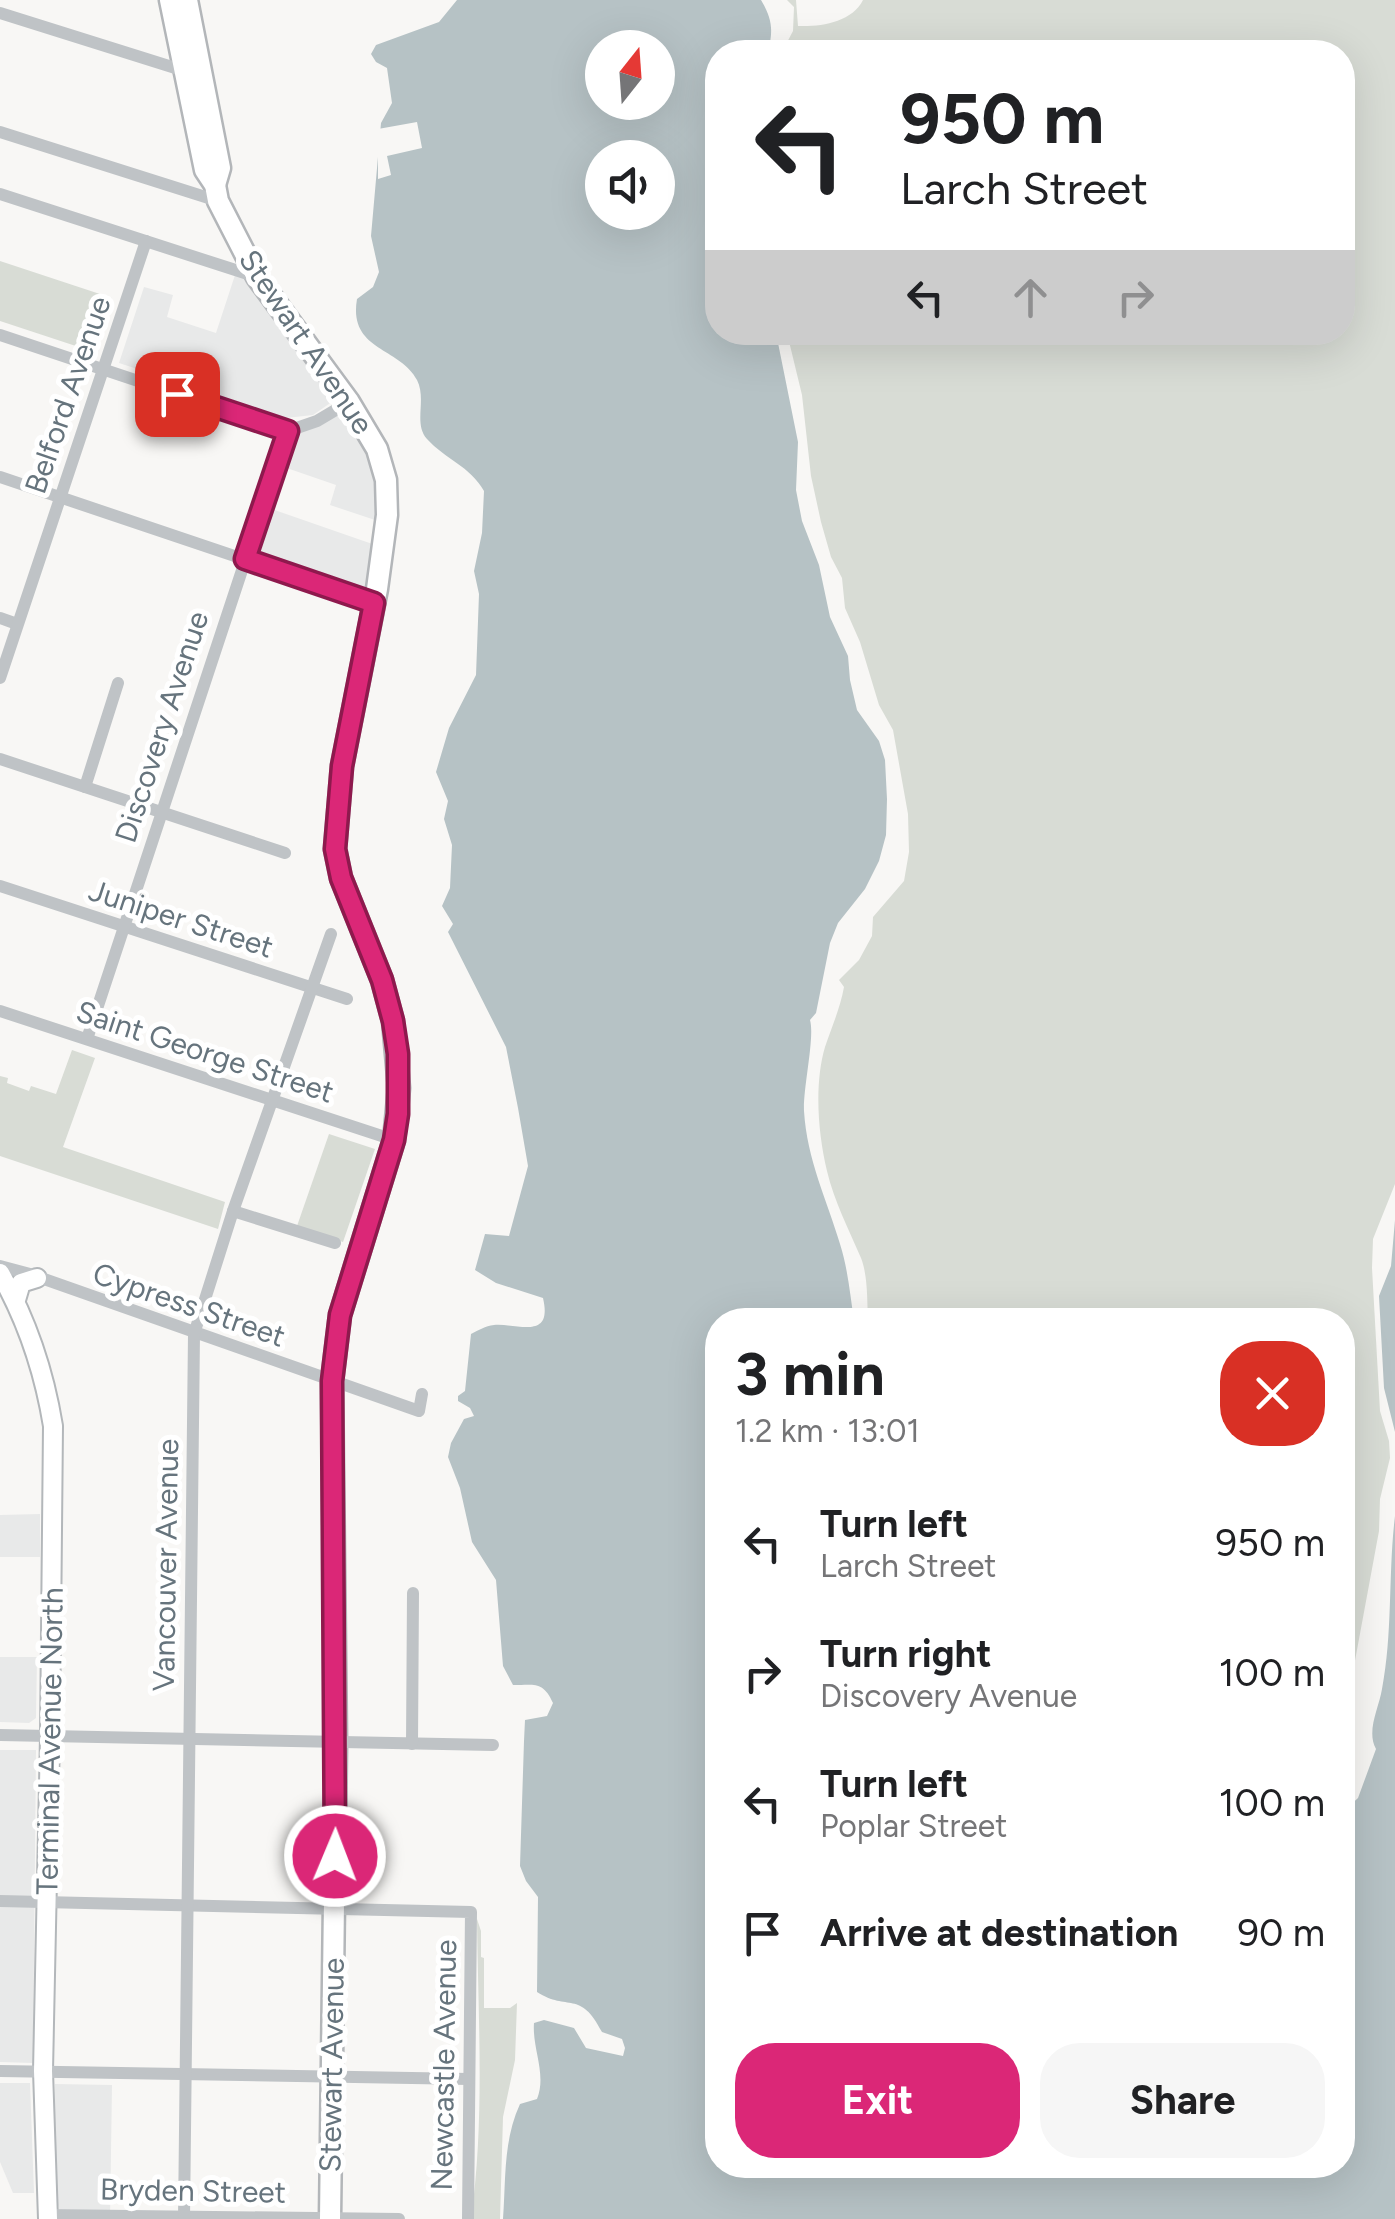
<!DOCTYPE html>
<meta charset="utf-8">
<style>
:root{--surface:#fff;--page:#f6f6f6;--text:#202124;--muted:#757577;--accent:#db2777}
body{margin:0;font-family:Figtree,sans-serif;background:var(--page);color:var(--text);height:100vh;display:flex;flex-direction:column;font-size:38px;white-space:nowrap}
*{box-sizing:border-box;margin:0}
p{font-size:32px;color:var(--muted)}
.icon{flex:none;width:55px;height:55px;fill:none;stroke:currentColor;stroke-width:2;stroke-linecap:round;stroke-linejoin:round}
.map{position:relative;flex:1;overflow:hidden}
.side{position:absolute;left:705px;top:1308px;width:650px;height:870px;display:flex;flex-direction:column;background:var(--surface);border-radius:40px;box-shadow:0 10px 40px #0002}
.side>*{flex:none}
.hud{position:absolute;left:705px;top:40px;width:650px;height:305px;border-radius:40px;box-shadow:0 10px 40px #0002;background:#fff;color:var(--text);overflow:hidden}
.needle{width:65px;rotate:17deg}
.buttons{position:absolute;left:585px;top:30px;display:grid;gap:20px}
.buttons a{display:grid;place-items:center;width:90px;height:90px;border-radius:50%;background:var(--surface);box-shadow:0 10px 40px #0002;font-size:50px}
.pin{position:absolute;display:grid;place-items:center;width:85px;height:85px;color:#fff;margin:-42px;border-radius:20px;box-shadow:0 5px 15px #0006}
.me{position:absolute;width:110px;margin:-55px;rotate:1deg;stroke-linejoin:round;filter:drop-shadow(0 0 8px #0008)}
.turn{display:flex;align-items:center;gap:35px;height:210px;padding:0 30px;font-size:45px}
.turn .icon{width:130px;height:130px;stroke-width:2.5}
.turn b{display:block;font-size:70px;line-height:85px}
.lanes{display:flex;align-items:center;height:95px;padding:0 30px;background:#0003;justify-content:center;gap:50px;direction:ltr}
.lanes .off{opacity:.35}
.round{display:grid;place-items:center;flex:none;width:105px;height:105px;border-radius:40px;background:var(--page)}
.overview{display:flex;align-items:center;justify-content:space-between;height:170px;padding:0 30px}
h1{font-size:60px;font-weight:700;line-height:75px}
.button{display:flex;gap:20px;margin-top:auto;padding:20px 30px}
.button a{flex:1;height:115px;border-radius:40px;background:var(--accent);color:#fff;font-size:40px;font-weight:700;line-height:115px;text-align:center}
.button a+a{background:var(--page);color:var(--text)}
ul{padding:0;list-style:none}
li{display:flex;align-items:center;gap:30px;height:130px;padding:0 30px}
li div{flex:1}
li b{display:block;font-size:38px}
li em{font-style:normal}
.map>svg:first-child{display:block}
</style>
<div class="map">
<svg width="1395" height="2219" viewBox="0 0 1395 2219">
<rect width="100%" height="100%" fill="#f8f7f5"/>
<g fill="#e8e9e9">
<polygon points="236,272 255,278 339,397 313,415 286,418 119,363 144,287 173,295 167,317 216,333"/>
<polygon points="349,404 376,452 384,523 330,505 336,485 278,465 289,432"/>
<polygon points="263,506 381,547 373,601 246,558"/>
<polygon points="40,1514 40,1557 0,1557 0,1515"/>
<polygon points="0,1657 37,1657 36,1718 29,1723 0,1722"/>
<polygon points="0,1750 36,1750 33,2063 0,2062"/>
<polygon points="0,2083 30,2083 34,2193 13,2193 0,2162"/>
<polygon points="55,2084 112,2085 110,2219 62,2219 55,2194"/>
</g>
<g fill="#d8dcd5">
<path d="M 787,0 L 796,0 L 798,26 C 821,27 852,22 863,0 L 1395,0 L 1395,1184 L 1373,1239 L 1372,1268 L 1380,1411 L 1389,1441 L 1390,1458 L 1380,1499 L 1379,1531 L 1349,1693 L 1353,1725 L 1343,1743 L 1342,1320 L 868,1320 C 867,1301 868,1276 861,1258 C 849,1230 834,1201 827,1171 C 818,1134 814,1084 825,1047 C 832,1026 840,1009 844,987 L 839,980 L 859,960 L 872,936 L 873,917 L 904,881 L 909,852 L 908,814 L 893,730 L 879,705 L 860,642 L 845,608 L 842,578 L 831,557 L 821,522 L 811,476 L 802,395 L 787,333 L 1342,332 L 1342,52 L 782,52 L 793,31 L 794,7 Z"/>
<polygon points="0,261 112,298 94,352 0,321"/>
<polygon points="72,1050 95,1058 63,1147 225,1202 218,1229 0,1156 0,1076 8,1078 7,1083 29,1091 31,1086 56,1094"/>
<polygon points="329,1134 375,1149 343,1242 297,1226"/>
<path d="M 477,1919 L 481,1931 L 481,1957 L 484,1958 L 484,2008 L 510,2008 L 517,2003 L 515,2060 L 503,2117 L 500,2219 L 471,2219 C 485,2120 478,2018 477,1919 Z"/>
</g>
<g fill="#b6c2c5" fill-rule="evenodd">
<path d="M 457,0 L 761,0 C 773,20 773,31 768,52 L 718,52 L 718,332 L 776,333 L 798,442 L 796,490 L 802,521 L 819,565 L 830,617 L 848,656 L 850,680 L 857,710 L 879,741 L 885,760 L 887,799 L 886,835 L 879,861 L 865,889 L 838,923 L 830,943 L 816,1013 L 810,1020 C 815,1037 803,1088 804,1111 C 807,1160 827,1200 840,1244 C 848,1269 850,1295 854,1320 L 718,1320 L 718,2165 L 1342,2165 L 1343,1812 L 1358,1798 L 1376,1749 C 1366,1731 1379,1708 1382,1689 C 1393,1632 1388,1573 1395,1516 L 1395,2219 L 503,2219 C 506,2179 503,2141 520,2104 L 537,2099 C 547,2074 532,2049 534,2023 L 544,2020 L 574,2028 L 586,2048 L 623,2056 L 625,2048 L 622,2039 L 602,2032 C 580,1989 568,2012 537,1992 L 538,1897 L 526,1881 L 520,1866 L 524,1741 L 525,1720 L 547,1716 L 553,1703 C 543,1681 535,1685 513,1685 L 503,1666 L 496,1580 L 472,1542 L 460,1488 L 448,1457 L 451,1443 L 464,1419 L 474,1416 L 470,1408 L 458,1401 L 458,1396 L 465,1391 L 471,1334 C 479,1330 485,1326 494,1325 C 517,1323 553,1341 543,1298 L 496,1283 L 475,1270 L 485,1234 L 509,1236 L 528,1166 L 518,1108 L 506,1047 L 448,932 L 453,924 L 442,906 L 450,888 L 452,845 L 444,819 L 448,801 L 436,772 L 449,728 L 476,675 L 479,594 L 474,571 L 482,533 L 484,491 C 470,466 445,459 427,439 C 413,423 427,400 417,380 C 400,347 348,351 357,299 L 373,287 L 379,272 L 371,236 L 381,123 L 392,103 L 387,68 L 376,62 L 371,54 L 376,45 L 439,22 ZM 602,48 L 658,48 L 658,102 L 602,102 ZM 602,158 L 658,158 L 658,212 L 602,212 Z"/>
<polygon points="1395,1220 1395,1432 1384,1388 1379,1296 1391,1266"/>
</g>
<polygon fill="#f8f7f5" points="417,122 422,148 387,156 391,175 378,179 378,129"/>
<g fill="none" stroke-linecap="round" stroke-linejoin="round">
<defs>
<g id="major">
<path d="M 0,1273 C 28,1322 44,1371 53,1426 L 50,1736 L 43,2071 L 48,2219"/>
<polyline points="16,1300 21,1283 37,1278"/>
</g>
<g id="highway">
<polyline points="170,0 205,170 215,185 218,201 257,277 349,402 377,449 386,480 387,515 377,589 342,766 335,849 341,878 382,980 393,1021 399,1088 394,1140 340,1315 332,1381 336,1742 330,2219"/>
<polyline points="187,0 220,168 215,185"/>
</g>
</defs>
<use href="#major" stroke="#b3b7ba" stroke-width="22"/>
<use href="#highway" stroke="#b3b6b9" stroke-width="25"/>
<g stroke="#bfc3c6" stroke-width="12">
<polyline points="0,13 188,72"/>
<polyline points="0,132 218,201"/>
<polyline points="0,194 257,277"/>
<polyline points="0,335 288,431 317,421 349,402"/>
<polyline points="0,477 374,603"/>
<polyline points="0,618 17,624"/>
<polyline points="0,678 146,241"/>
<polyline points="0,759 285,853"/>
<polyline points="85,787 118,683"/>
<polyline points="0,886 347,999"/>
<polyline points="0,1011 394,1140"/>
<polyline points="87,1039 288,431"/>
<polyline points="233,1211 335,1243"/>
<polyline points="0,1266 30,1274 419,1411 422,1394"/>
<polyline points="0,1735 493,1745"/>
<polyline points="412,1744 413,1593"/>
<polyline points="0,1901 471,1912 468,2219"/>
<polyline points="0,2071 469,2079"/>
<polyline points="46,2215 399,2219"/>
<polyline points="184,2219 194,1334 233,1211 331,934"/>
</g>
<use href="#major" stroke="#fff" stroke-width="18"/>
<use href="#highway" stroke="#fff" stroke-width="20"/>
</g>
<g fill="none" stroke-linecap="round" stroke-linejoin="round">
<defs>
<polyline id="route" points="177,394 288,431 245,559 374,603 342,766 335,849 341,878 382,980 393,1021 398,1054 398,1114 394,1140 340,1315 332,1381 335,1856"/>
</defs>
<use href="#route" stroke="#8e194d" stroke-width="25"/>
<use href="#route" stroke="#db2777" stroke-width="18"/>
</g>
<g text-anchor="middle" stroke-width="10" stroke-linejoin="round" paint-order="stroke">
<g font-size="30" fill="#66747d" stroke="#fff">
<text transform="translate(306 342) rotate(56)" y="10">Stewart Avenue</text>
<text transform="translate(68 395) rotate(-71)" y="10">Belford Avenue</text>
<text transform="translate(162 727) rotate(-72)" y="10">Discovery Avenue</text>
<text transform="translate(181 919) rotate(18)" y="10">Juniper Street</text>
<text transform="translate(205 1052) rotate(18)" y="10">Saint George Street</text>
<text transform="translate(189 1305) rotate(19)" y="10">Cypress Street</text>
<text transform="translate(166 1565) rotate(-89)" y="10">Vancouver Avenue</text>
<text transform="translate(50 1741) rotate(-89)" y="10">Terminal Avenue North</text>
<text transform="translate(332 2065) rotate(-89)" y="10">Stewart Avenue</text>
<text transform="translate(444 2065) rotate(-89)" y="10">Newcastle Avenue</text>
<text transform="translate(193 2191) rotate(1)" y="10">Bryden Street</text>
</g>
</g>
</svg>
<div class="buttons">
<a><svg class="needle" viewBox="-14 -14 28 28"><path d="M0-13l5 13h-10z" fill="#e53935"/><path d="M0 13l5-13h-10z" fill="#757577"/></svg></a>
<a><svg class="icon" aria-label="sound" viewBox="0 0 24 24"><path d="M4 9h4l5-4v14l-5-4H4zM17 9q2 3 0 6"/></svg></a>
</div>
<div class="pin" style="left:177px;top:394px;background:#d93025"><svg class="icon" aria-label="arrive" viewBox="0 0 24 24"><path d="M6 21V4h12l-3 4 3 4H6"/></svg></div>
<svg class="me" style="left:335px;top:1856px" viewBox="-20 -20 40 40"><circle r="17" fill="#db2777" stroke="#fff" stroke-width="3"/><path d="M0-11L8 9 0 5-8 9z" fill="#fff"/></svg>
<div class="hud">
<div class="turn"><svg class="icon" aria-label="left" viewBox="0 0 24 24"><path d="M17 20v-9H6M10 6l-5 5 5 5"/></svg><div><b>950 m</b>Larch Street</div></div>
<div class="lanes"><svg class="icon" aria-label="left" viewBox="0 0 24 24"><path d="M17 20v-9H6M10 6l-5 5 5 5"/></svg><svg class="icon off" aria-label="ahead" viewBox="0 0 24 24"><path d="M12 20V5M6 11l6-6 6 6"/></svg><svg class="icon off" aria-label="right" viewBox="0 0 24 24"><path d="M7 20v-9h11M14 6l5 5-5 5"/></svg></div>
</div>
<section class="side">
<div class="overview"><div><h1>3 min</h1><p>1.2 km · 13:01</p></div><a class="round" style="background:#d93025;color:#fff"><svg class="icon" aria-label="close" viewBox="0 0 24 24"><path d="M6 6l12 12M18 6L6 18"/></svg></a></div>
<ul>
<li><svg class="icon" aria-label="left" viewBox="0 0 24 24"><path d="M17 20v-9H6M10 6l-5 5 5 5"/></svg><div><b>Turn left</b><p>Larch Street</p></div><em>950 m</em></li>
<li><svg class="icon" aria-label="right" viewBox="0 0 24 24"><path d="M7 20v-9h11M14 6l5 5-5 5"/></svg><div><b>Turn right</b><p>Discovery Avenue</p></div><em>100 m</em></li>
<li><svg class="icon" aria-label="left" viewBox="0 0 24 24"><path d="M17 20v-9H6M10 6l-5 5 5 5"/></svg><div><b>Turn left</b><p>Poplar Street</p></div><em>100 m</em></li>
<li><svg class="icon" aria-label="arrive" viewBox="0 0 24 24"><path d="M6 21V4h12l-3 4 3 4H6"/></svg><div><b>Arrive at destination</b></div><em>90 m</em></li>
</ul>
<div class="button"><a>Exit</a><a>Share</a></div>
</section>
</div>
